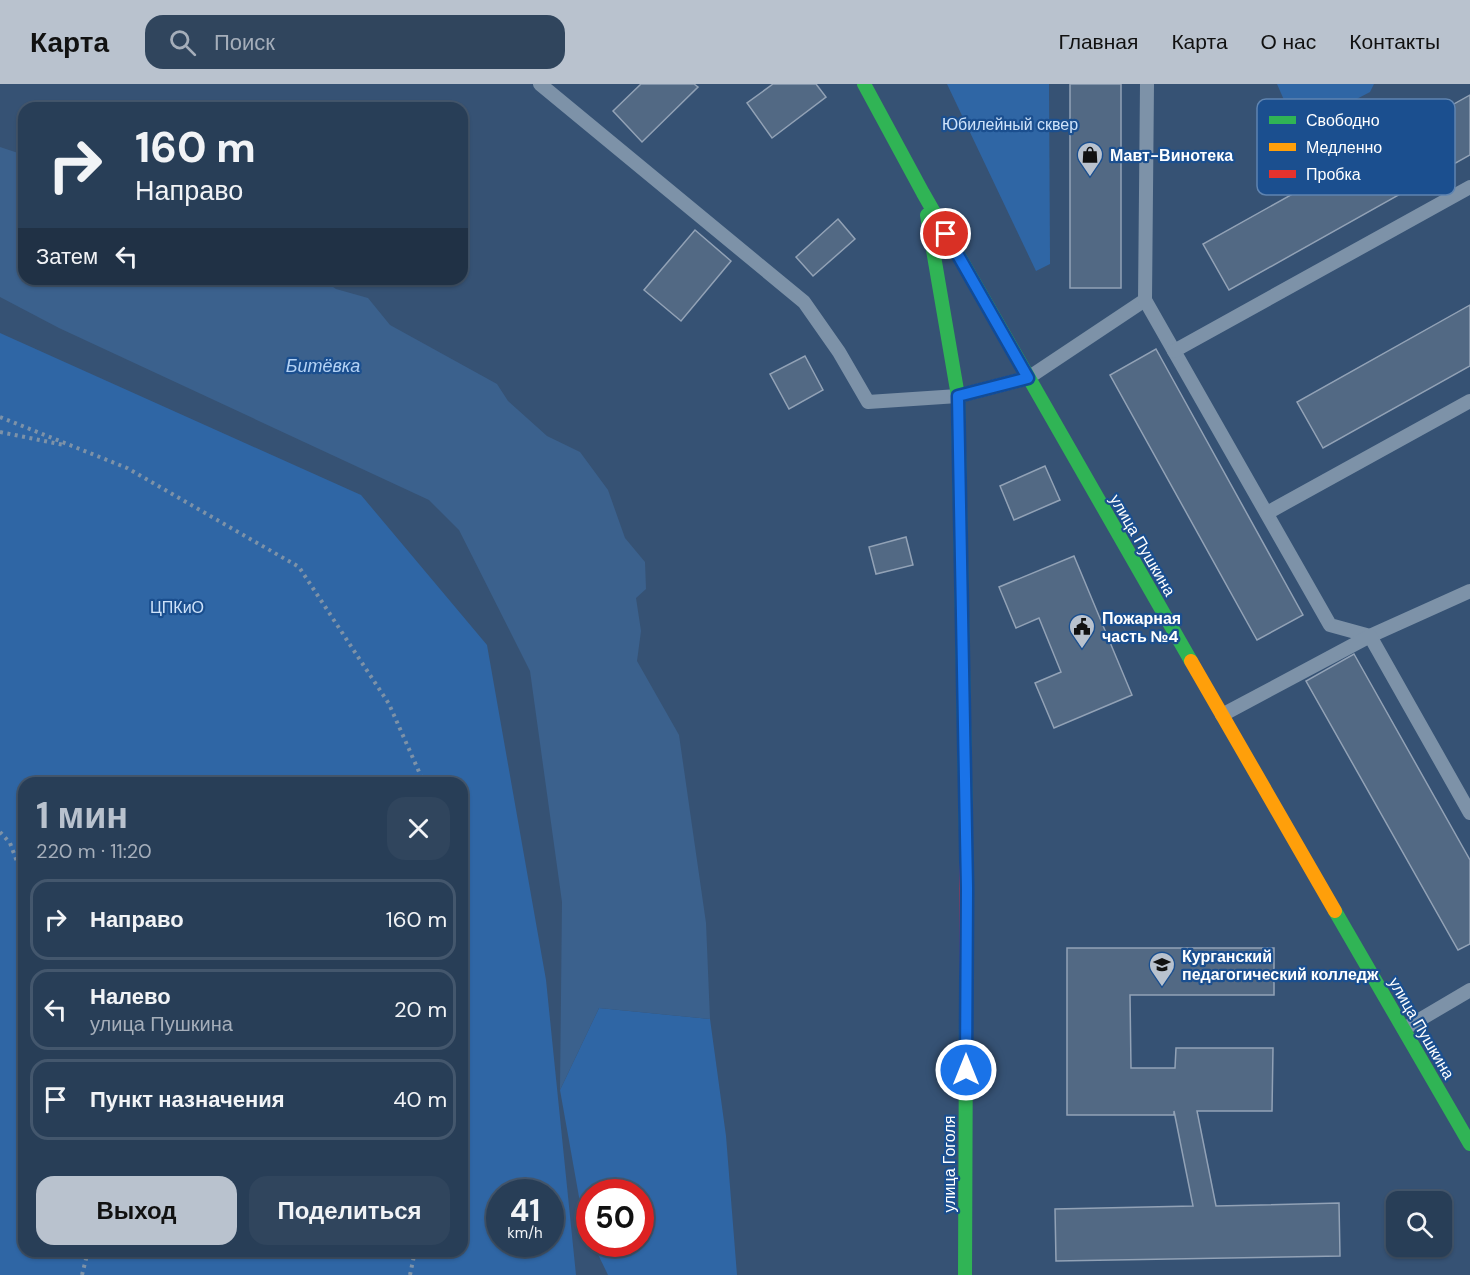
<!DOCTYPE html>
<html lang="ru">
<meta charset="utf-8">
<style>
:root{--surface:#283e57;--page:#30455d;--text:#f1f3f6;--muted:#a5aeba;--line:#44576d;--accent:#b9c2ce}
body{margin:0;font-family:"DM Sans",sans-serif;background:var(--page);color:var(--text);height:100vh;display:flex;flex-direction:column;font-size:22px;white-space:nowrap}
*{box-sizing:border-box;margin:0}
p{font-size:20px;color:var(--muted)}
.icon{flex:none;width:33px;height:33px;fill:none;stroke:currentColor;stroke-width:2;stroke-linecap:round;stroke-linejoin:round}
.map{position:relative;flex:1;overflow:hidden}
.details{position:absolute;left:18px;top:693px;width:450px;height:480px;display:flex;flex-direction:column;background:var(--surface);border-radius:18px;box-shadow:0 2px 4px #0004,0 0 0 2px var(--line)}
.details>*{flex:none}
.banner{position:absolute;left:18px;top:18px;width:450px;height:183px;border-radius:18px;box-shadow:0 2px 4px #0004,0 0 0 2px var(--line);background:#283e57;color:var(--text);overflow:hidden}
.tools{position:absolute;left:1386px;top:1107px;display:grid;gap:12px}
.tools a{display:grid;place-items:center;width:66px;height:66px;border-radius:12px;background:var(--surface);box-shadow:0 2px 4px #0004,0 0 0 2px var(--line);font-size:30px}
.speed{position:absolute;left:486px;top:1095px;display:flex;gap:12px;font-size:30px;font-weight:700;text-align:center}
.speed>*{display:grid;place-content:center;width:78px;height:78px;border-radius:50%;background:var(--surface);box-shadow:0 2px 4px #0004,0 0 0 2px var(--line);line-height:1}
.speed small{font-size:15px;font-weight:400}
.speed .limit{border:9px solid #d22;background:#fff;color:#111}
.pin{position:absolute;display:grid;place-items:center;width:51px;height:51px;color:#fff;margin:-26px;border:3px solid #fff;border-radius:50%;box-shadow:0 2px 6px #0007}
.me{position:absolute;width:66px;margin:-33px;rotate:0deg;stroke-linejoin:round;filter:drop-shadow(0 0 4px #0008)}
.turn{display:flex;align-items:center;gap:21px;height:126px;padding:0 18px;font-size:27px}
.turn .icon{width:78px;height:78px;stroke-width:2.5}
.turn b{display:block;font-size:42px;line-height:51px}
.then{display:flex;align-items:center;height:57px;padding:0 18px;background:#0003;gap:12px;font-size:22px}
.round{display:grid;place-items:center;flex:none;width:63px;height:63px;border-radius:18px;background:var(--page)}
.overview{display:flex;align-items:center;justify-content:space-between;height:102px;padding:0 18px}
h1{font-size:36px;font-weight:700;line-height:45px;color:var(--accent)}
.primary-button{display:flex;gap:12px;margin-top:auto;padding:12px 18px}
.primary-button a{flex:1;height:69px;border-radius:18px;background:var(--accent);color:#111;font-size:24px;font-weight:700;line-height:69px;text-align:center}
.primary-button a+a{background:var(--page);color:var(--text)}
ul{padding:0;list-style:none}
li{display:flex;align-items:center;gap:18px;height:81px;margin:0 12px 9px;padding:0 6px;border:3px solid var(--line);border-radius:18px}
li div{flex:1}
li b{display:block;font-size:22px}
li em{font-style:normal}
header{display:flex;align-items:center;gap:36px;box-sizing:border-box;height:84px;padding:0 30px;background:var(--accent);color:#111}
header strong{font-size:28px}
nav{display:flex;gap:33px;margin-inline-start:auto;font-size:21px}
.search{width:420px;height:54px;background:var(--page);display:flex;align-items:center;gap:15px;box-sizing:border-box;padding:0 21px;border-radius:18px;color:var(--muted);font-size:22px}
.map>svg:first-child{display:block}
</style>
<header>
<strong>Карта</strong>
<div class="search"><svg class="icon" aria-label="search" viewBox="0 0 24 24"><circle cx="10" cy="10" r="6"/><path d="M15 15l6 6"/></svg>Поиск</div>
<nav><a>Главная</a><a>Карта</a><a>О нас</a><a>Контакты</a></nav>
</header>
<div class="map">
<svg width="1470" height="1191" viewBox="0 0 1470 1191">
<rect width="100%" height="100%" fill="#365274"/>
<g fill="#2f66a5" fill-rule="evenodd">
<polygon points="947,0 1049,0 1050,180 1036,187"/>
<polygon points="1277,0 1374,0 1370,8 1303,43 1294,39"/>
<path d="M 0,249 L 361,411 L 487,561 L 546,896 L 576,1191 L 0,1191 ZM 24,699 L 462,699 L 462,1167 L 24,1167 ZM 500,1108 L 550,1108 L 550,1160 L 500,1160 Z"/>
<polygon points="599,924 710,935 726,1052 737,1191 608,1191 593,1160 640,1160 640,1108 590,1108 589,1152 584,1141 560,1006"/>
</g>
<polygon fill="#3b618d" points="0,63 24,71 24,195 322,195 336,205 368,214 390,241 497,300 508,317 547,352 580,368 608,406 625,454 645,478 646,505 636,514 641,547 637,577 679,651 706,839 710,935 599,924 560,1006 562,818 530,587 459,446 429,416 59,244 0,213"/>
<g fill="#526984" stroke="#92a2b6" stroke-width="1.5">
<polygon points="641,0 694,0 698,3 642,58 613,27"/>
<polygon points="773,0 816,0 826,13 772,54 747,19"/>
<rect x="1070" y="0" width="51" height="204"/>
<polygon points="1470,11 1470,71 1229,206 1203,160"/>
<polygon points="838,135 855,155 813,192 796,173"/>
<polygon points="695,146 731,177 681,237 644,206"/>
<polygon points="1470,221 1470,282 1323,364 1297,318"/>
<polygon points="1156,265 1303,531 1257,556 1110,291"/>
<polygon points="805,272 823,306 789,325 770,290"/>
<polygon points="1045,382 1060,416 1014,436 1000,402"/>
<polygon points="906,453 913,481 876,490 869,463"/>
<polygon points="1074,472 1132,611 1054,644 1035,599 1061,588 1039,534 1016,544 999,503"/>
<polygon points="1354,570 1470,776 1470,860 1458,866 1306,597"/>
<polygon points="1067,864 1274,864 1274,911 1130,911 1131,984 1175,984 1176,964 1273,964 1272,1027 1197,1027 1216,1122 1339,1119 1340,1172 1056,1177 1055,1125 1193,1122 1174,1027 1174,1031 1067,1031"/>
</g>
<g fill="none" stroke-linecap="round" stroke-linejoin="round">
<g stroke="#7d92a8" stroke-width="4" stroke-dasharray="3 4.5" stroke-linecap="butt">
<polyline points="0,333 127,384 299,483 389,620 424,699"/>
<polyline points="0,348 64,361"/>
<polyline points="0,748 10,759 24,796"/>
<polyline points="82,1191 88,1167"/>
<polyline points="410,1191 415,1167"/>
</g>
<g stroke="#7d92a8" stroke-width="14">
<polyline points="540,0 804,218 839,268 868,318 958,312 1028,294 1145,216"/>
<polyline points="1147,0 1145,216 1330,541 1370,552 1470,507"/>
<polyline points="1174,267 1470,103"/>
<polyline points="1267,429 1470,317"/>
<polyline points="1222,631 1370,552 1470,729"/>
<polyline points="1404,945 1470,906"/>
</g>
<g stroke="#30b455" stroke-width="14">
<polyline points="864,0 923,109 1191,577"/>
<polyline points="927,131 958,312 966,747"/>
<polyline points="1335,827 1470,1060"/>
<polyline points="965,1191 966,934"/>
</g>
<polyline stroke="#ff9f0a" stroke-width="14" points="1191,577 1335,827"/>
<polyline stroke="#e5322d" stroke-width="14" points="966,747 966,934"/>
</g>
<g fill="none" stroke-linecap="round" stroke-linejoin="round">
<defs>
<polyline id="route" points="946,150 1028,294 958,312 967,804 966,986"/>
</defs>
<use href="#route" stroke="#114b97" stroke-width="15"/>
<use href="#route" stroke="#1a73e8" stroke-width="10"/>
</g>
<defs>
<symbol id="shop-pin" viewBox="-11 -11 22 30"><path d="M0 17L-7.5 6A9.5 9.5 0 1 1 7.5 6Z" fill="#b9c2ce" stroke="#1b4f8f"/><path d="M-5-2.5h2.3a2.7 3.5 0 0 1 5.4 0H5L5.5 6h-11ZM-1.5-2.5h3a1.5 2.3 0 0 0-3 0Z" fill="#111"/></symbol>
<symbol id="civic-pin" viewBox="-11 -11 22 30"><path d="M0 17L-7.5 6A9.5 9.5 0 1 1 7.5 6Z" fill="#b9c2ce" stroke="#1b4f8f"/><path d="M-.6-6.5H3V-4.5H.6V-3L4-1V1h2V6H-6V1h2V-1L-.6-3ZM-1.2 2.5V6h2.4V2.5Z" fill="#111"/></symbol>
<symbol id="university-pin" viewBox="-11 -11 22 30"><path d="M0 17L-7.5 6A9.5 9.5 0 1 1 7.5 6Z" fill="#b9c2ce" stroke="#1b4f8f"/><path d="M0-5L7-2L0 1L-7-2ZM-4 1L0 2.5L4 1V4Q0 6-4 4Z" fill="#111"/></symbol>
</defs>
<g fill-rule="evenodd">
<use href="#shop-pin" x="1075" y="56" width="30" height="40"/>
<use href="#civic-pin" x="1067" y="528" width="30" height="40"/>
<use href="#university-pin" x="1147" y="866" width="30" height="40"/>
</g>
<g text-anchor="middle" stroke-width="4.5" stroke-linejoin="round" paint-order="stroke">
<g font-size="16" fill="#cfe3fa" stroke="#1b4f8f">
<text x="1010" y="46">Юбилейный сквер</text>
<text x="177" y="529">ЦПКиО</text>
</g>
<g font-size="16" font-weight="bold" fill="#fff" stroke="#1b4f8f" text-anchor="start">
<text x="1110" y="77">Мавт-Винотека</text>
<text x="1102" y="540">Пожарная<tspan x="1102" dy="18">часть №4</tspan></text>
<text x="1182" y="878">Курганский<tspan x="1182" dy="18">педагогический колледж</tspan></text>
</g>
<g font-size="16" fill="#fff" stroke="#1b4f8f">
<text transform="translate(1143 461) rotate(60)" y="6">улица Пушкина</text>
<text transform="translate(1422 944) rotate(60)" y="6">улица Пушкина</text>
<text transform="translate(949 1080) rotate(-90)" y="6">улица Гоголя</text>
</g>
<g font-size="18" font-style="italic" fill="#b5d3f5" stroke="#1b4f8f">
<text x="323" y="288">Битёвка</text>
</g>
</g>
<rect x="1257" y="15" width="198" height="96" rx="9" fill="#1b4f8f" stroke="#5f84b1" stroke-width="1.5"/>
<rect x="1269" y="32" width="27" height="8" fill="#30b455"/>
<rect x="1269" y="59" width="27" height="8" fill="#ff9f0a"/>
<rect x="1269" y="86" width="27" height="8" fill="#e5322d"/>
<g font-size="16" fill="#fff">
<text x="1306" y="42">Свободно</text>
<text x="1306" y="69">Медленно</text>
<text x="1306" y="96">Пробка</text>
</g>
</svg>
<div class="tools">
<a><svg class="icon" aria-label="search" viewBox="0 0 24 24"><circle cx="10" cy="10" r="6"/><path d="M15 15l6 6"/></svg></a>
</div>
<div class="speed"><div>41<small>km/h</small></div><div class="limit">50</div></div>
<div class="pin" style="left:946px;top:150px;background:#d93025"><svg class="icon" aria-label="arrive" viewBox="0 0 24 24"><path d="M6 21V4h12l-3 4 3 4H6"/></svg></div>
<svg class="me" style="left:966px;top:986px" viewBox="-20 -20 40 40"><circle r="17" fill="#1a73e8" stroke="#fff" stroke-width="3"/><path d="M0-11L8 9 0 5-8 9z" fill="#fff"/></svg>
<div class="banner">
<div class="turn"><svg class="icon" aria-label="right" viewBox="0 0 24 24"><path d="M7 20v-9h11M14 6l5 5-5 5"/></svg><div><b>160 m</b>Направо</div></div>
<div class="then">Затем<svg class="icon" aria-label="left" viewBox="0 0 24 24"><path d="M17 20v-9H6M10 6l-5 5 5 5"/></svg></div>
</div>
<section class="details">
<div class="overview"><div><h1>1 мин</h1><p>220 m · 11:20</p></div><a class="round"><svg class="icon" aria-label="close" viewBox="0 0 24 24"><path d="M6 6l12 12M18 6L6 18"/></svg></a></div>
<ul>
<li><svg class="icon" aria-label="right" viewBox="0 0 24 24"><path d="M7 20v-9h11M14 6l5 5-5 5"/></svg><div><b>Направо</b></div><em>160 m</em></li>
<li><svg class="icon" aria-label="left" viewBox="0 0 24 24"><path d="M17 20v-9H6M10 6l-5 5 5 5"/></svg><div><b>Налево</b><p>улица Пушкина</p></div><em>20 m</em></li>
<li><svg class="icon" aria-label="arrive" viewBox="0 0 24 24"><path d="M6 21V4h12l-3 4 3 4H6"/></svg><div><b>Пункт назначения</b></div><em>40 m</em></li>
</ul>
<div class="primary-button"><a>Выход</a><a>Поделиться</a></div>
</section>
</div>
